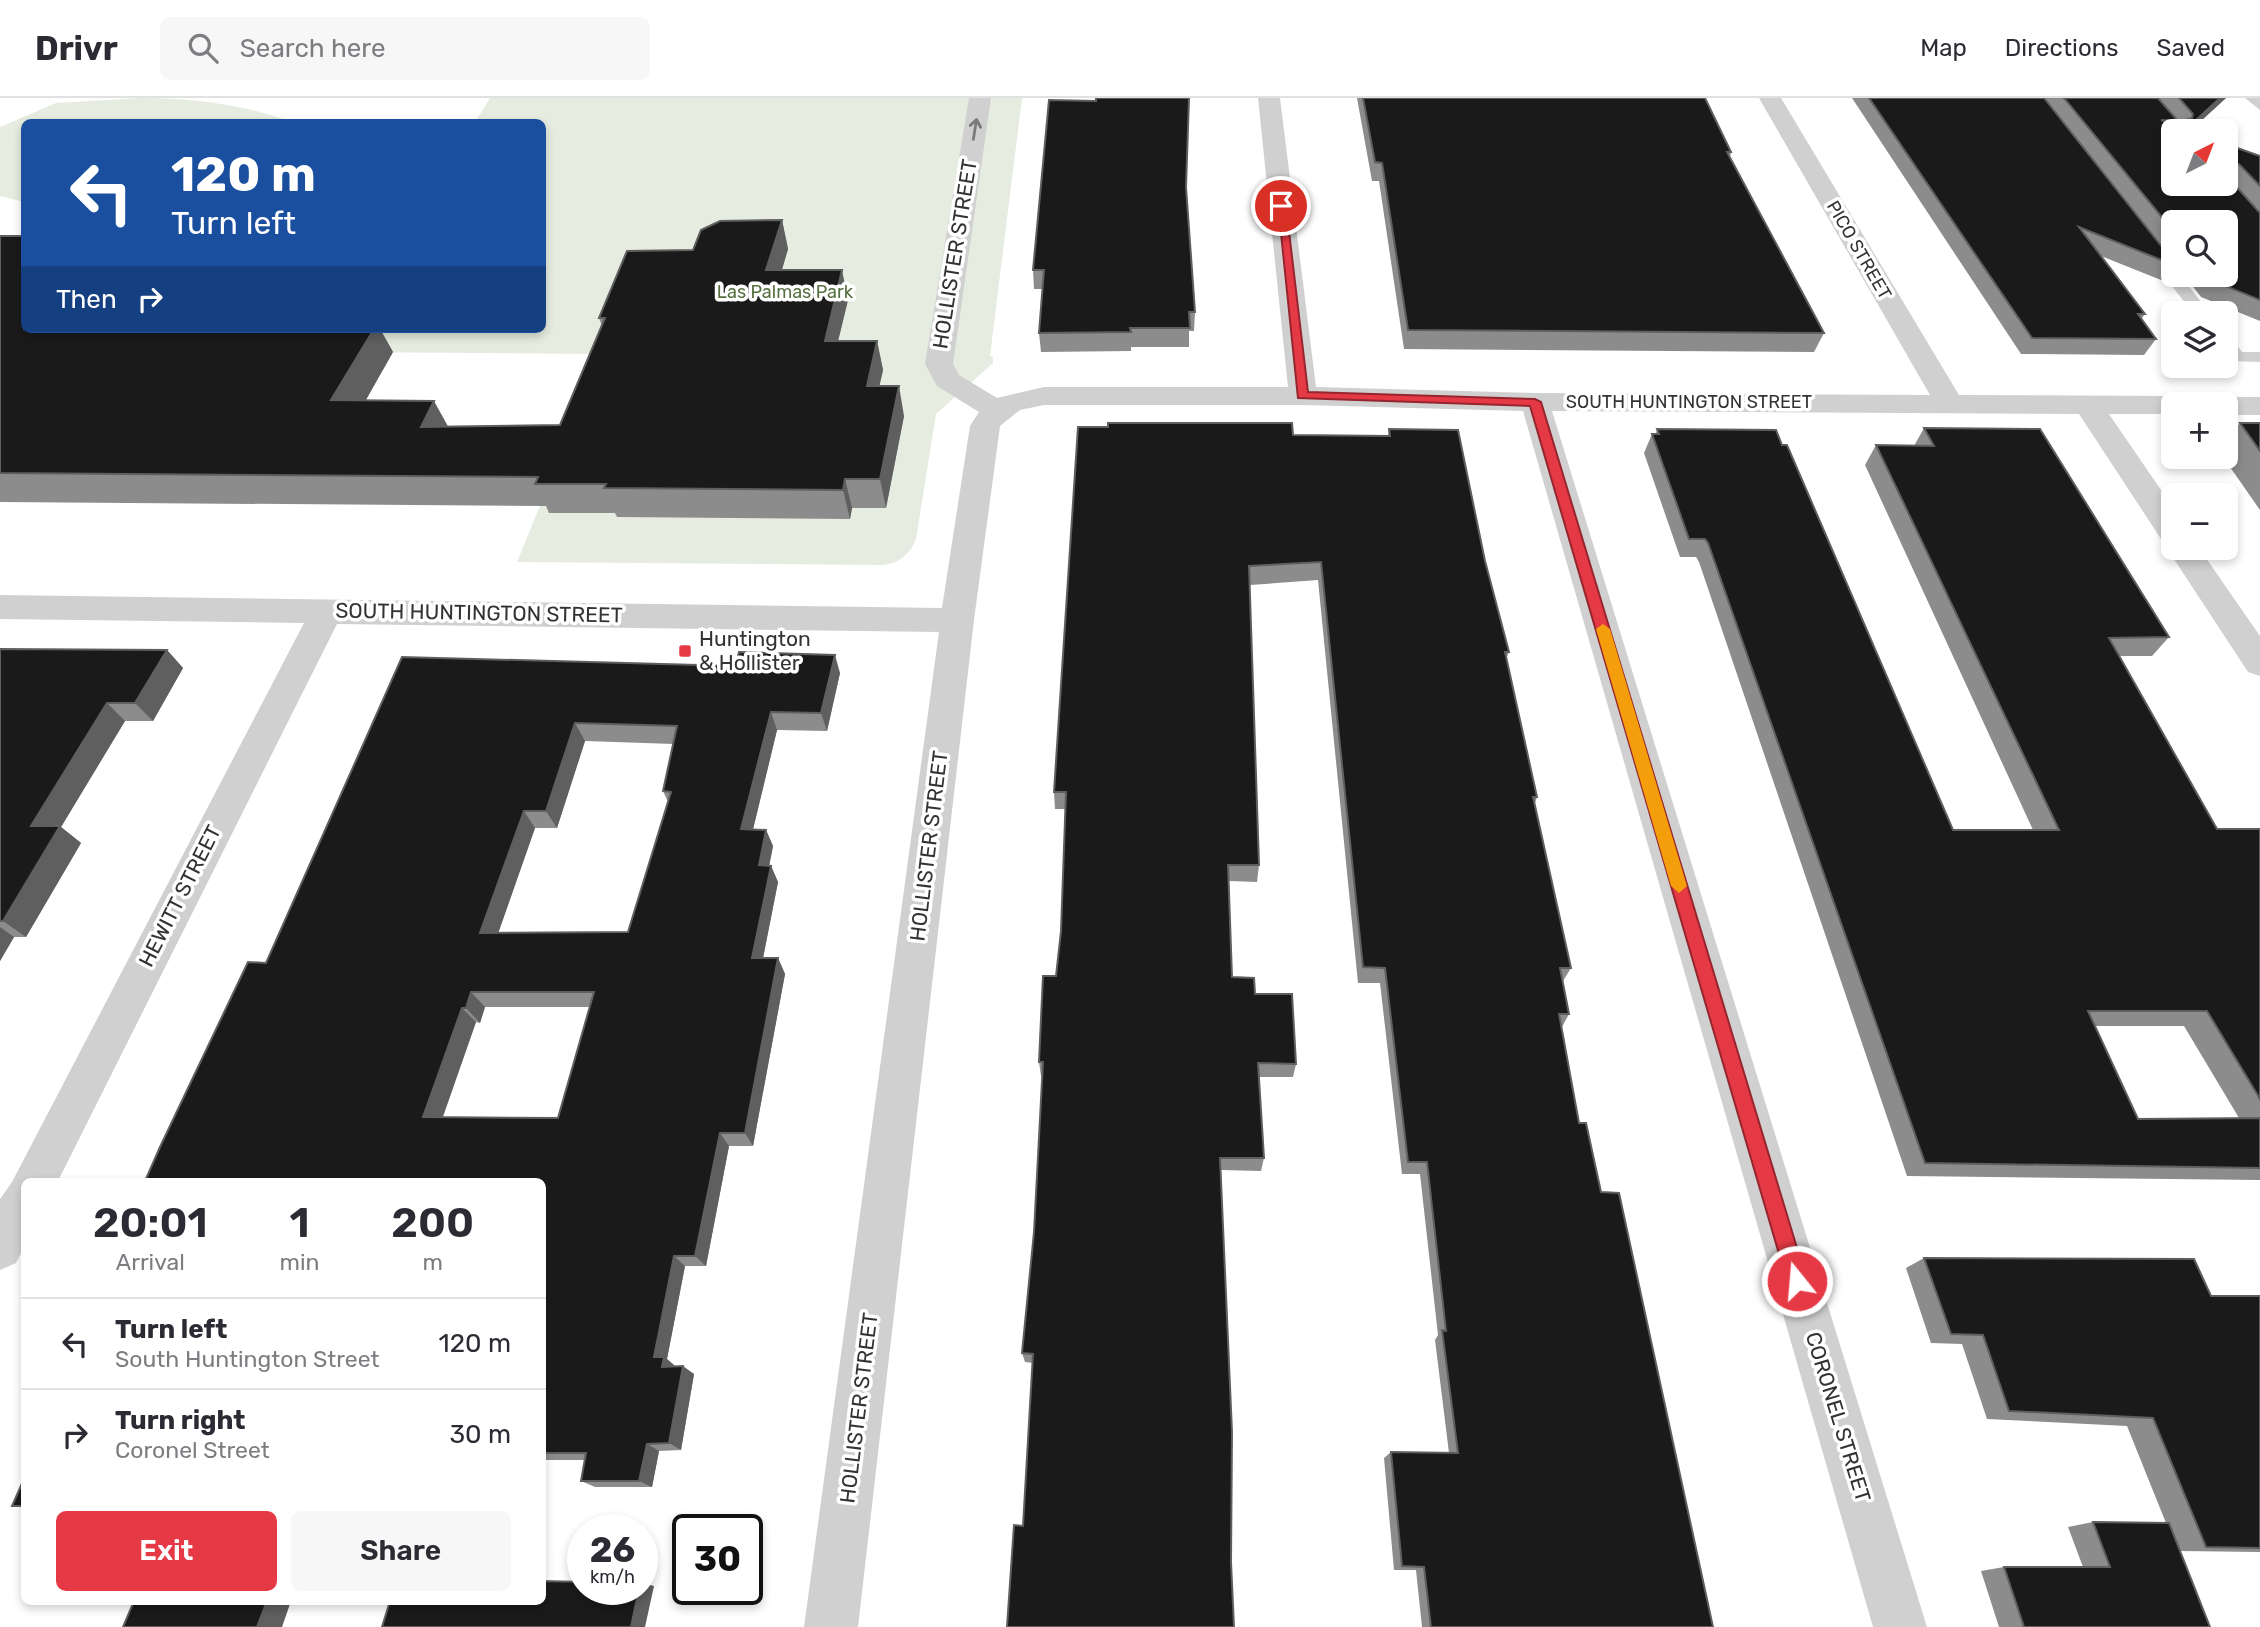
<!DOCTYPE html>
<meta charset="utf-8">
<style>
:root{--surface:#fff;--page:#f7f7f7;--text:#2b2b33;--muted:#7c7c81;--line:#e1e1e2;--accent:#e63946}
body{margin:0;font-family:Rubik,sans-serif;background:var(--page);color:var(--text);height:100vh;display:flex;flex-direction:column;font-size:26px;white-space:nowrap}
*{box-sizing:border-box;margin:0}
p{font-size:23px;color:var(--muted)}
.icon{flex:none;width:38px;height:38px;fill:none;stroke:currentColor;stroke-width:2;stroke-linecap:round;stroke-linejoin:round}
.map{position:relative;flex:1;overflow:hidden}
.details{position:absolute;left:21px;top:1080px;width:525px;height:427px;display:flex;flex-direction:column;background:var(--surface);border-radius:10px;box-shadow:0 4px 10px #0003}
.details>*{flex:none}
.hud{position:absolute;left:21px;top:21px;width:525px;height:214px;border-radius:10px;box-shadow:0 4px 10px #0003;background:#1a4fa0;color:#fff;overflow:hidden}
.needle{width:46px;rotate:42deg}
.buttons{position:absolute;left:2161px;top:21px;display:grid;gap:14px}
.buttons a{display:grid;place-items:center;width:77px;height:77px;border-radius:10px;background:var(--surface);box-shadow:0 4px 10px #0003;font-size:35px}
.speed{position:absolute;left:567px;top:1416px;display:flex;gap:14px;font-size:35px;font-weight:700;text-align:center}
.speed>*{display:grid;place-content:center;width:91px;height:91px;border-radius:50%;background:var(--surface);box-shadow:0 4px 10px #0003;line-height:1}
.speed small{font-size:18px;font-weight:400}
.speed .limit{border:4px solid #111;border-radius:10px;background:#fff;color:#111}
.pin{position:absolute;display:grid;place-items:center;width:60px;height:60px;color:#fff;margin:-30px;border:4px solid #fff;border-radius:50%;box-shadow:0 2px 7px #0007}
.me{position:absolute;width:77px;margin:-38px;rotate:343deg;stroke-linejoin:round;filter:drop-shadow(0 0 5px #0008)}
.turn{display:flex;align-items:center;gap:24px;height:147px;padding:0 35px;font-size:32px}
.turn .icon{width:91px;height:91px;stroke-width:2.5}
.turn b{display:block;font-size:49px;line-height:60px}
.then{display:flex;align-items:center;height:66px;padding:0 35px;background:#0003;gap:14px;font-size:26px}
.eta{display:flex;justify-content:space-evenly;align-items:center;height:119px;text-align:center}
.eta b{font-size:42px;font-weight:600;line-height:49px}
.action{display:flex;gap:14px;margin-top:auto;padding:14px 35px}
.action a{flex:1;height:80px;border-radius:10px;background:var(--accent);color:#fff;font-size:28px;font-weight:600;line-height:80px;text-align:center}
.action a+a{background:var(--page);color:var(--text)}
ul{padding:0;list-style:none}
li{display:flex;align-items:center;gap:21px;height:91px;padding:0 35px;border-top:2px solid var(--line)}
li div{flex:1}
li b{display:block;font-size:26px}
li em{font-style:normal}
header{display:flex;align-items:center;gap:42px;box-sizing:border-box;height:98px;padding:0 35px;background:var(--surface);border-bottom:2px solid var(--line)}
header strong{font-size:33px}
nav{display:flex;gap:38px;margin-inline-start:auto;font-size:24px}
.search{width:490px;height:63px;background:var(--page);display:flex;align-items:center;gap:18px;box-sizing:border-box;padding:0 24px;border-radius:10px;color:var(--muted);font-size:26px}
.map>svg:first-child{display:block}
</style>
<header>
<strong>Drivr</strong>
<div class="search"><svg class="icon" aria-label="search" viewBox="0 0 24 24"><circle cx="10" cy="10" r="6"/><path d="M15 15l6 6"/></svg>Search here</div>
<nav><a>Map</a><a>Directions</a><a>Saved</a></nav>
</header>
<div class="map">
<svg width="2260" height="1529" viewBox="0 0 2260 1529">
<rect width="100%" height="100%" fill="#fff"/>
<g fill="#e6ecdf">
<path d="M 140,0 C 192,0 243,6 292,24 L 24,24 L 24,104 L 0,98 L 0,29 L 56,5 Z"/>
<path d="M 490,0 L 1022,0 L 990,258 L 993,259 L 993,265 L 936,316 L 916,441 C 910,456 899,466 882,467 L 517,464 L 602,256 L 335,254 L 349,231 L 542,231 L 542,24 L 475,24 Z"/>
</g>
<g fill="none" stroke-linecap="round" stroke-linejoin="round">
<g fill="#d0d0d0" fill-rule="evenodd">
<polygon points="2245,0 2260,0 2260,12"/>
<path d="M 2152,147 C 2163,150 2174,166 2174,177 L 2180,177 L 2210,215 L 2193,215 L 2144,152 Z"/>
<polygon points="2226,240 2232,241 2242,254 2260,254 2260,264 2231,263 2226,257"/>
</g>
<g fill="#d0d0d0" fill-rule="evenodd">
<polygon points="969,0 991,0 953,266 959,277 997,300 1044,289 1288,289 1258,0 1280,0 1316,289 1535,295 1930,297 1759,0 1781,0 1959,297 2174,298 2184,301 2188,306 2174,306 2174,316 2109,316 2174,411 2174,450 2199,450 2260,538 2260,578 2248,574 2172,458 2167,450 2170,446 2163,444 2079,316 1552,313 1927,1529 1873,1529 1523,313 1303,307 1044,307 1020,312 1000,328 974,522 858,1529 804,1529 939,534 337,526 58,1083 24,1083 24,1149 16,1165 0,1172 0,1101 12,1084 304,525 0,521 0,497 942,510 970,328 979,314 937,288 925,266"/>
<polygon points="2226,299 2260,299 2260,317 2226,317 2226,306 2213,306 2216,302"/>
</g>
</g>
<g fill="#8c8c8c" fill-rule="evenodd">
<polygon points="1357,0 1705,0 1731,54 1730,59 1824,235 1814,254 1404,251 1379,83 1372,83"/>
<polygon points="1852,0 2226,0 2190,33 2260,58 2260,223 2201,199 2184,177 2226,177 2174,124 2174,174 2166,184 2101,158 2145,216 2141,221 2156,241 2144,257 2021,256"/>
<polygon points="1096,3 1186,89 1195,214 1194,233 1189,233 1189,249 1131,249 1131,253 1041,254 1039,235 1043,191 1034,191 1033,172"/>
<polygon points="782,122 788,151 782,172 848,202 838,243 877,243 883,272 879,288 904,318 886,410 852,410 850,421 617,419 615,415 549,415 546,408 0,404 0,138 24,231 380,231 393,254 365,303 447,328 560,327 602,228 599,220 693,152"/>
<polygon points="2240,325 2260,325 2260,412 2223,359 2226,359 2226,340"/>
<path d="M 1924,330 L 2169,539 L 2152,558 L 2119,558 L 2217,731 L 2260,731 L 2260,1082 L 1907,1078 L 1699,464 L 1696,459 L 1680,459 L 1644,355 L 1652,336 L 1656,336 L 1657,331 L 1953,732 L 2033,732 L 1865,367 L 1876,347 L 1914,348 ZM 2095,928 L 2184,928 L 2239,1020 L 2138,1021 Z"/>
<polygon points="1389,331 1485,463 1509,554 1506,561 1537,699 1535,705 1571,870 1563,883 1569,916 1562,929 1579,1025 1601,1094 1713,1529 1422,1529 1416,1472 1394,1472 1384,1360 1391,1354 1449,1355 1435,1242 1438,1237 1420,1076 1402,1076 1380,885 1358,885 1318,482 1250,487 1259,767 1257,784 1229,783 1232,879 1255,896 1296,966 1293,979 1259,979 1264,1060 1261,1073 1221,1072 1023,1428 1033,1265 1025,1264 1022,1255 1034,1134 1042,978 1041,978 1039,964 1056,878 1061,833 1066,711 1055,711 1054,694 1293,337 1388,338"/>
<polygon points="0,551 167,552 183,570 153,623 125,623 61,729 81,745 26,839 14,839 0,863"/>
<path d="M 402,559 L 840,575 L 827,633 L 777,632 L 753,731 L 766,732 L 773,748 L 769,768 L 771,768 L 778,784 L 763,860 L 778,860 L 785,876 L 753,1048 L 729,1048 L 706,1168 L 685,1168 L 667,1261 L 675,1268 L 694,1276 L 681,1352 L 659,1353 L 652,1389 L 595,1389 L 581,1383 L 585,1362 L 542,1362 L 542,1083 L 145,1083 L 266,865 ZM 585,643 L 674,646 L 663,693 L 668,704 L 628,834 L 498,835 L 535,730 L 557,730 ZM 485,909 L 590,909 L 558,1020 L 443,1019 L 476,924 L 480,925 Z"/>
<polygon points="1924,1160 2211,1198 2260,1198 2260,1454 2180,1453 2210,1529 1999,1529 1981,1473 2004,1469 2083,1469 2068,1429 2093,1424 2166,1425 2127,1328 1987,1321 1962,1246 1931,1245 1906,1170"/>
</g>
<g fill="#5f5f5f">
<polygon points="2220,0 2226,0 2190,33 2188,33 2195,23"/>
<polygon points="2239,66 2228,81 2226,82 2226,69"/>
<polygon points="782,122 788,151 773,201 766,172"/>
<polygon points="842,172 848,202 831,272 825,243"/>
<polygon points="374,231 380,231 393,254 349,332 331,302"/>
<polygon points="877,243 883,272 873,317 867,288"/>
<polygon points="899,288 904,318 886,410 880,381"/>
<polygon points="434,303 450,332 421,329"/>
<polygon points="845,381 852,410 850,421 843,392"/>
<polygon points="167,552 183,570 153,623 135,605"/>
<polygon points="835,557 840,575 827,633 821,615"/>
<polygon points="107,605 125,623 61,729 81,745 26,839 3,823 31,728"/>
<polygon points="771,614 777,632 749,748 741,731"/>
<polygon points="575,625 585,643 557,730 546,713"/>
<polygon points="524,713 535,730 493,850 480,835"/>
<polygon points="766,732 773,748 766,784 759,767"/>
<polygon points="771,768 778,784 760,875 752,860"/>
<polygon points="0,829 14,839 0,863"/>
<polygon points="778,860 785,876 753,1048 745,1035"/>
<polygon points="471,894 485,909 480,925 466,910"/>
<polygon points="462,910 476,924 438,1032 423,1019"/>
<polygon points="720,1035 729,1048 706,1168 695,1158"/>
<polygon points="674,1158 685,1168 667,1261 675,1268 662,1269 654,1259"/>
<polygon points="683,1268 694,1276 681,1352 669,1345"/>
<polygon points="647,1346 659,1353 652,1389 639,1383"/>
<polygon points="642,1485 654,1488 645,1529 631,1529 639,1491 642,1491"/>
<polygon points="267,1503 291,1503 282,1529 257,1529"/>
</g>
<g fill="#1a1a1a" stroke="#5f5f5f" stroke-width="2" fill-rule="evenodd">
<polygon points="1096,0 1189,0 1186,89 1195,214 1189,214 1190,230 1130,230 1131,234 1039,235 1044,172 1033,172 1049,2 1096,3"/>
<polygon points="1363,0 1705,0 1731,54 1727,54 1824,235 1408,232 1382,65 1375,64"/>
<polygon points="1869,0 2044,0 2174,164 2174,167 2079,129 2145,216 2138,216 2156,241 2032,240"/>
<polygon points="2064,0 2158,0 2178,23 2161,22 2191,33 2174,33 2174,86 2226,86 2226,77 2260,115 2260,202 2213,183 2208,177 2226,177 2226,124 2174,124 2174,134"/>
<polygon points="2179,0 2220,0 2195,23 2182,23 2192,20 2193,16"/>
<polygon points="2226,46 2260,58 2260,88 2239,66 2226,69"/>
<polygon points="782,122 766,172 842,172 825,243 877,243 867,288 899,288 880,381 845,381 843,392 604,390 606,386 535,386 538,379 0,375 0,138 24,138 24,231 374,231 331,302 434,303 421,329 560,327 605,220 599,220 627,153 693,152 701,132 720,123"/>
<polygon points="1108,325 1292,325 1293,337 1390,338 1389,331 1458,332 1485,463 1509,554 1505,554 1537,699 1533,699 1571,870 1560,870 1569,916 1559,916 1579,1025 1586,1025 1601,1094 1619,1095 1713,1529 1431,1529 1424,1469 1402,1468 1391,1354 1458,1355 1442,1232 1446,1233 1427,1064 1408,1064 1385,870 1363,869 1321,464 1249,468 1259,767 1228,767 1232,879 1254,880 1255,896 1292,896 1296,966 1258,965 1264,1060 1220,1060 1232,1334 1231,1464 1234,1529 1007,1529 1014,1427 1023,1428 1033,1256 1022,1255 1034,1134 1043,964 1039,964 1043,878 1056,878 1061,833 1066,694 1054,694 1078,329 1108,329"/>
<polygon points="2240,325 2260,325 2260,353"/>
<polygon points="1924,330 2040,331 2169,539 2109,540 2217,731 2260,731 2260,1001 2207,913 2088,913 2138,1021 2260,1020 2260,1070 1925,1065 1708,445 1705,441 1689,441 1652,336 1659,336 1657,331 1776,332 1782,347 1787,347 1953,732 2059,732 1876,347 1934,348"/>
<polygon points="0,551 167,552 135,605 107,605 31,728 60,728 3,823 0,823"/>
<path d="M 739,554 L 835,557 L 821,615 L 771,614 L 741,731 L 766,732 L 759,767 L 771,768 L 752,860 L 778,860 L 745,1035 L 720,1035 L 695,1158 L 674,1158 L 654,1259 L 664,1259 L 662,1269 L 683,1268 L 669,1345 L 647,1346 L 639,1383 L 581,1383 L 586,1355 L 542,1355 L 542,1083 L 372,1083 L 321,1081 L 320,1083 L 145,1083 L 160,1049 L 248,864 L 266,865 L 402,559 L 735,568 ZM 575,625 L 677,628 L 663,693 L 671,694 L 628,834 L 480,835 L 524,713 L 546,713 ZM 471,894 L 594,894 L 558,1020 L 423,1019 L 462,910 L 466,910 Z"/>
<polygon points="1924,1160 2194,1161 2211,1198 2260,1198 2260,1450 2206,1449 2153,1320 2009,1313 1983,1237 1951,1236"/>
<polygon points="24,1381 24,1408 12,1408"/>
<polygon points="2093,1424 2169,1425 2210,1529 2024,1529 2004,1469 2110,1469"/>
<polygon points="542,1483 583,1484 583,1491 639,1491 631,1529 382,1529 390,1503 542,1503"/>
<polygon points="134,1503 267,1503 257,1529 123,1529"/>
</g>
<defs><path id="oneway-shaft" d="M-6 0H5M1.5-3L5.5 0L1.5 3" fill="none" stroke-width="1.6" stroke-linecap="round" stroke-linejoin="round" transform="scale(1.75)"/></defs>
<use stroke="#7a7a7a" href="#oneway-shaft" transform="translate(975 31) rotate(-81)"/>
<polygon fill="#e63946" stroke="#96252e" stroke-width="2" points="1278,106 1286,108 1308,294 1535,301 1541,304 1807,1183 1804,1190 1797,1193 1790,1190 1787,1183 1530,308 1298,300"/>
<polygon fill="#f59e0b" points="1603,526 1610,531 1687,788 1679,795 1671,788 1596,531"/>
<rect fill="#e63946" stroke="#fff" stroke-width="2.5" x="678" y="546" width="14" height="14" rx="3.5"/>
<g text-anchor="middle" stroke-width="7" stroke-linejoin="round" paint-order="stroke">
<g font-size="18" fill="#333" stroke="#fff">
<text transform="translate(1859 152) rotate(60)" y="6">PICO STREET</text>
<text x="1689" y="310">SOUTH HUNTINGTON STREET</text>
</g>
<g font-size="18" fill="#56703f" stroke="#fff">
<text x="785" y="200">Las Palmas Park</text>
</g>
<g font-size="21" fill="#333" stroke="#fff">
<text transform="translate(955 156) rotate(-81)" y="7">HOLLISTER STREET</text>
<text transform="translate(479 515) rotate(1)" y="7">SOUTH HUNTINGTON STREET</text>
<text transform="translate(929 748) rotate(-83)" y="7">HOLLISTER STREET</text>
<text transform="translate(180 798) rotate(-63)" y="7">HEWITT STREET</text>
<text transform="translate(859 1310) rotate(-83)" y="7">HOLLISTER STREET</text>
<text transform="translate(1838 1319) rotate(73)" y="7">CORONEL STREET</text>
</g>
<g font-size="21" fill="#333" stroke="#fff" text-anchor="start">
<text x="699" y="548">Huntington<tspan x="699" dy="24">&amp; Hollister</tspan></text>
</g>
</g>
</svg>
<div class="buttons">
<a><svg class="needle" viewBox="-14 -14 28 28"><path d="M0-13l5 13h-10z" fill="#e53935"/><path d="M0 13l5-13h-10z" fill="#7c7c81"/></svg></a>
<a><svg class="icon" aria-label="search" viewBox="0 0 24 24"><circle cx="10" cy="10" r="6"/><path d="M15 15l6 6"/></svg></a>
<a><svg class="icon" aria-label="layers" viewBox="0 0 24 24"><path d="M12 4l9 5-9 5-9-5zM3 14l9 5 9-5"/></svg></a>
<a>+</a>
<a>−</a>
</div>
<div class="speed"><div>26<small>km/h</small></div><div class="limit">30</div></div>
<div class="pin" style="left:1281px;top:108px;background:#d93025"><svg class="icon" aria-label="arrive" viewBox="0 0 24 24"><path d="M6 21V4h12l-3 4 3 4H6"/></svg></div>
<svg class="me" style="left:1797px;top:1183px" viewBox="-20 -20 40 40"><circle r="17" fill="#e63946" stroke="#fff" stroke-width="3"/><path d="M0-11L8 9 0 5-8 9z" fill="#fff"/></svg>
<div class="hud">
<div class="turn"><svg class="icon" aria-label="left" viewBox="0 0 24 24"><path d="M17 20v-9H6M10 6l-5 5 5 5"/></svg><div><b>120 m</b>Turn left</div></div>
<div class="then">Then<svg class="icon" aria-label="right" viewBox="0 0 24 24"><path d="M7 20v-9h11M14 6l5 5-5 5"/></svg></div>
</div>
<section class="details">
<div class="eta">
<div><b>20:01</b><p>Arrival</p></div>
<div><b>1</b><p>min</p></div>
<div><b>200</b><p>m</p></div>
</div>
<ul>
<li><svg class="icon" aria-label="left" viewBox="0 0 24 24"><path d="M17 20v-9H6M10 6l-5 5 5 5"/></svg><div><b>Turn left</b><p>South Huntington Street</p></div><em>120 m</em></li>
<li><svg class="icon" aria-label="right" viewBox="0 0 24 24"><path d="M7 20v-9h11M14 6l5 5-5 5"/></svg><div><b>Turn right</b><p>Coronel Street</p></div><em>30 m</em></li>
</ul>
<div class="action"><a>Exit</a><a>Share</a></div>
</section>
</div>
